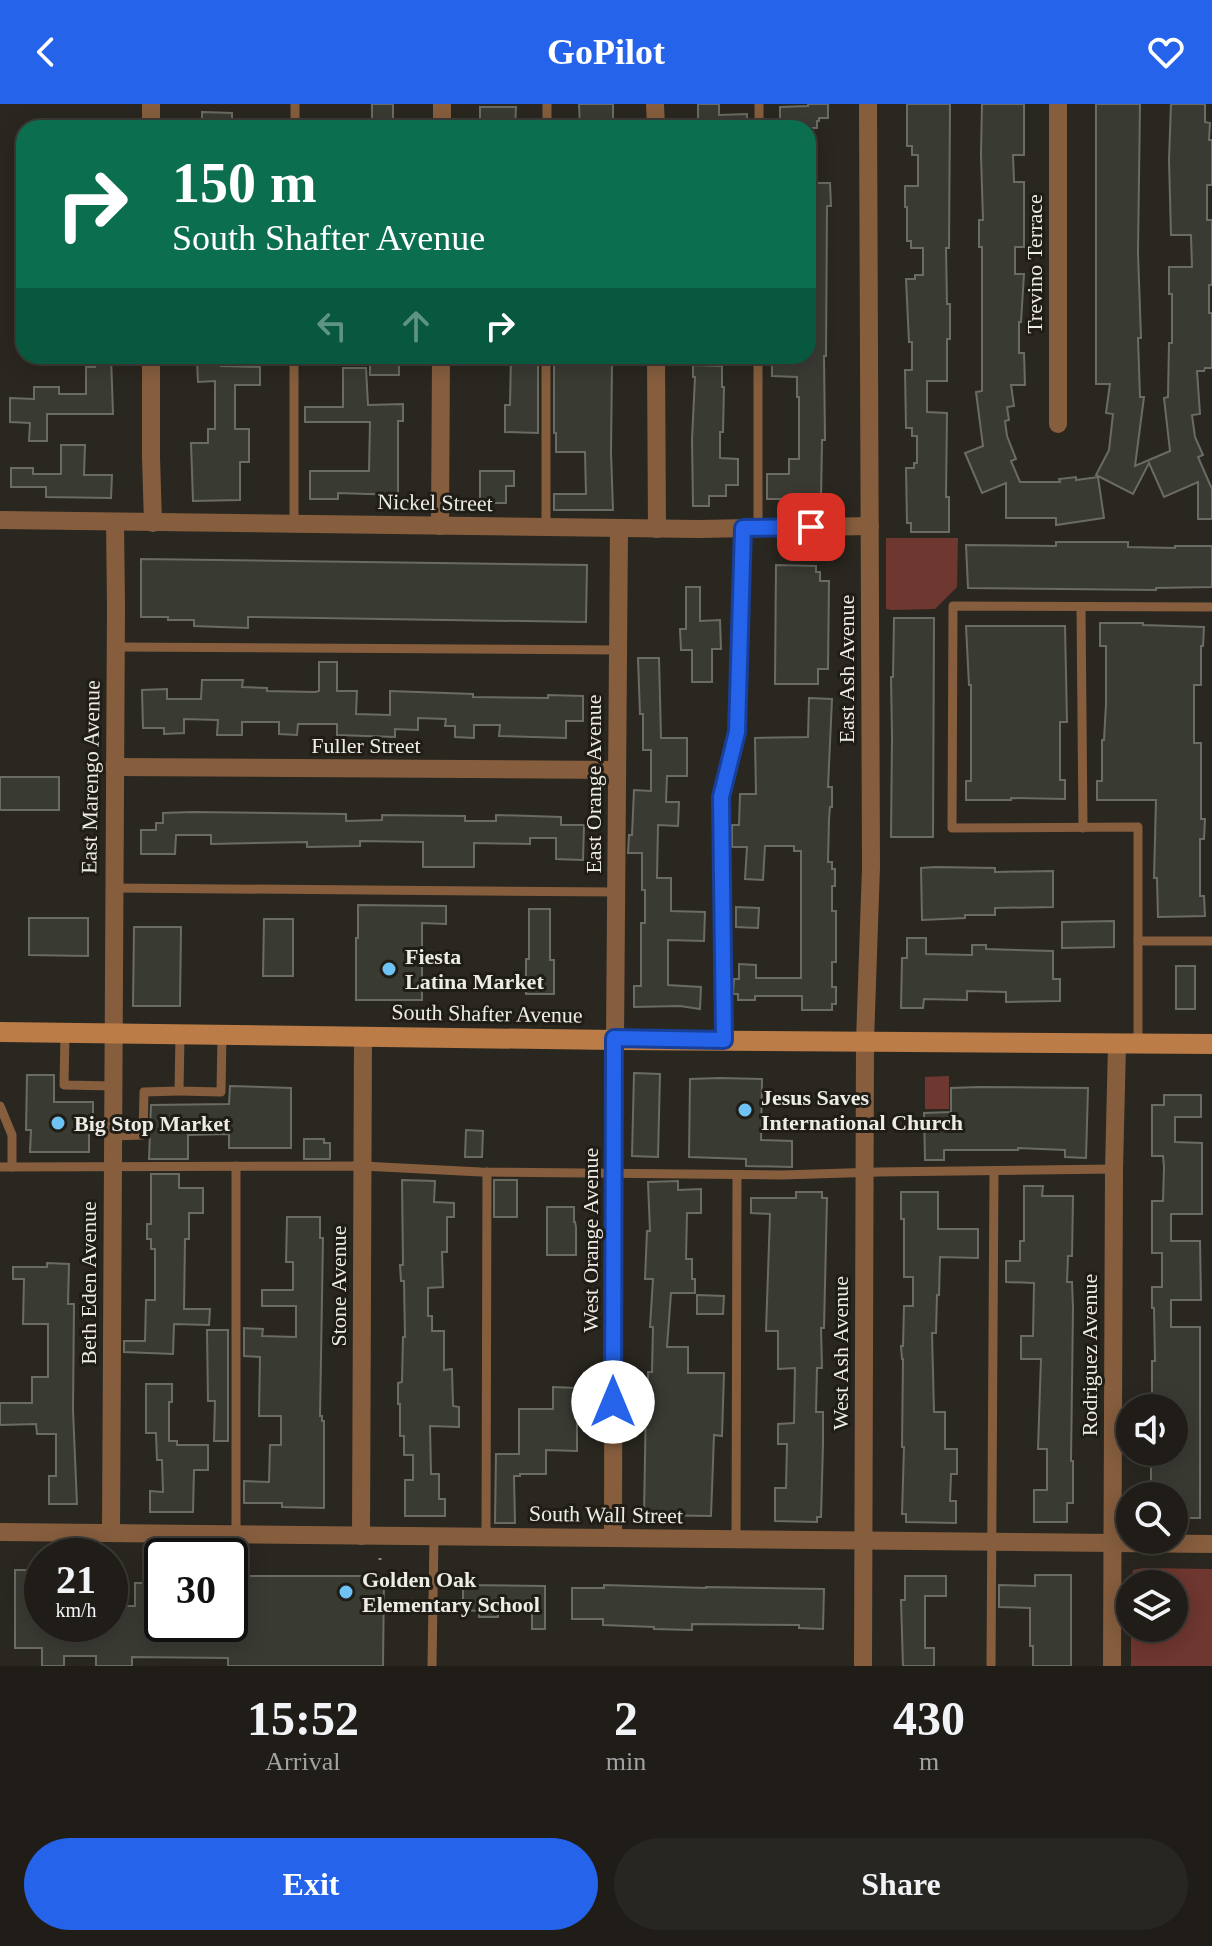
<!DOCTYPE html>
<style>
:root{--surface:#201d18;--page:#282621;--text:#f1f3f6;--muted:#a2a2a2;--line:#3d3b37;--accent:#2563eb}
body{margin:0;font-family:"Times New Roman",serif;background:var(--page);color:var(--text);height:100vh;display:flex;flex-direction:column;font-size:30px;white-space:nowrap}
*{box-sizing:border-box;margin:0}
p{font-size:26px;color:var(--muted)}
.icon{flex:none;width:44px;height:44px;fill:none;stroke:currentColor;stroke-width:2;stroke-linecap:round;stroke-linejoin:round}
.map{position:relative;height:1562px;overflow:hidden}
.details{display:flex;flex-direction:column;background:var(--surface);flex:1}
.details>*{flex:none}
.hud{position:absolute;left:16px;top:16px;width:800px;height:244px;border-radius:24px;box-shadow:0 4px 20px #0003,0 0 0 2px var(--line);background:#0b6e4f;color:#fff;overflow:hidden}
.buttons{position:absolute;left:1116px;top:1290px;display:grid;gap:16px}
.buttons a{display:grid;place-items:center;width:72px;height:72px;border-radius:50%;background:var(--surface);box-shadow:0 4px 20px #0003,0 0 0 2px var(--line);font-size:40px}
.speed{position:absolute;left:24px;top:1434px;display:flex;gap:16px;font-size:40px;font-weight:700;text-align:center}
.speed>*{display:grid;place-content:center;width:104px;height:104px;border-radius:50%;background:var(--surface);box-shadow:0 4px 20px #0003,0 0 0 2px var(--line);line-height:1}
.speed small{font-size:20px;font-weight:400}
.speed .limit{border:4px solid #111;border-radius:12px;background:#fff;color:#111}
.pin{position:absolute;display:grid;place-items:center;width:68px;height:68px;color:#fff;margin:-34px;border-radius:16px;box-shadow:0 4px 12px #0006}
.me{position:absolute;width:88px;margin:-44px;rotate:0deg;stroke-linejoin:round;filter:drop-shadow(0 0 6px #0008)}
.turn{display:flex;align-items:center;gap:28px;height:168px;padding:0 24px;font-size:36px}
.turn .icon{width:104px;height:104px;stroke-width:2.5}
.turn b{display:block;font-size:56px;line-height:68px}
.lanes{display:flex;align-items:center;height:76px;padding:0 24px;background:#0003;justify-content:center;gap:40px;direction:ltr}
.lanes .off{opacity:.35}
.eta{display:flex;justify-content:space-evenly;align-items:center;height:136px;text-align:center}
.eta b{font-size:48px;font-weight:600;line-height:56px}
.primary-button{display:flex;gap:16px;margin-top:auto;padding:16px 24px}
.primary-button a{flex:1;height:92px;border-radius:48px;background:var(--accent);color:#fff;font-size:32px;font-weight:600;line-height:92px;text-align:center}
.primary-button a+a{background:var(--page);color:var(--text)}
header{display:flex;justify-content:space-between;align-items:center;height:104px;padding:0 24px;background:var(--accent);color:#fff;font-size:36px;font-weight:600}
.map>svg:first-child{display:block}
</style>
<header><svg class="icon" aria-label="back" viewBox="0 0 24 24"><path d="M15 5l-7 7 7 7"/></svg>GoPilot<svg class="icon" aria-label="heart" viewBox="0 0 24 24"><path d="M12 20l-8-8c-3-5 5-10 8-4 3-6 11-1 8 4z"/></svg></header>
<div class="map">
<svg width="1212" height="1562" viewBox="0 0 1212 1562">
<rect width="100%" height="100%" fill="#2a2720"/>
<g fill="#6e372f">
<polygon points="886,434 958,434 957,483 935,505 892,506 886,505"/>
<polygon points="949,972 949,1005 925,1005 925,973"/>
<polygon points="1144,1464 1212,1465 1212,1562 1131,1562 1131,1524 1174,1524 1174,1480 1131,1480 1133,1466"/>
</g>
<g fill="#393b33" stroke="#6a6c63" stroke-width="2">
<rect x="372" y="0" width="21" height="24"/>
<polygon points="579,0 613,0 613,19 608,19 608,24 580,24"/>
<polygon points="698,0 719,0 719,11 747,10 747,24 698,24"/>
<polygon points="808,0 828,0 828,14 819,14 819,17 817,17 817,24 780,24 780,3 808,2"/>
<polygon points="907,0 950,0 949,144 946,144 947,200 950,200 950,235 947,235 947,277 927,277 927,308 947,309 946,393 949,393 949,428 911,428 911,419 907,419 906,364 914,364 914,359 917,359 917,332 912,332 912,324 906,324 905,266 912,266 912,238 909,238 906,175 915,175 915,171 923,171 923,144 911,144 911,137 907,137 907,103 905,103 905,82 918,82 918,51 912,51 912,42 907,42"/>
<polygon points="982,0 1024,0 1024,51 1013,51 1014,78 1024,78 1024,143 1015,143 1015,170 1024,170 1021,218 1019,218 1019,249 1024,249 1025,281 1011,281 1014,302 1007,303 1009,316 1005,317 1007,332 1016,355 1011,357 1020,378 1060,378 1059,375 1076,373 1076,376 1098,373 1104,414 1056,421 1056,414 1006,414 1006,379 982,389 965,349 983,342 976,288 982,287 982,143 979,143 979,116 983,116 981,51"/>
<polygon points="1096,0 1140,0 1138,149 1141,234 1138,234 1140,293 1144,293 1135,362 1170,347 1164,294 1168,293 1169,239 1172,239 1172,190 1169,190 1169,163 1192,163 1191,131 1171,131 1169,56 1171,0 1205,0 1205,18 1210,19 1209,36 1212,36 1212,81 1207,81 1207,116 1212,116 1212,181 1209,181 1209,209 1212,209 1212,264 1205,264 1204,267 1197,267 1200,310 1192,311 1195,333 1203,351 1198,353 1212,385 1212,415 1198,415 1198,378 1164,393 1149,359 1133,390 1096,371 1109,346 1113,310 1106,309 1110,280 1096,280"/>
<polygon points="480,3 516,3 515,24 480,24"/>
<polygon points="202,8 232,9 232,24 202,24"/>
<polygon points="808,79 830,79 831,102 827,102 826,252 824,252 825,336 822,336 821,395 767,395 767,370 789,370 789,355 799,355 799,293 797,293 797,273 772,272 772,256 789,256 789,252 808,252"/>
<polygon points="95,252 111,252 113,310 47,310 47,337 29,337 30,319 10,318 10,294 34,295 34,283 59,283 59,290 86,290 86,263 95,263"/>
<rect x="370" y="252" width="29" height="19"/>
<polygon points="511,252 536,252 538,254 538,329 505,328 505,301 510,301"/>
<polygon points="554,255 571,256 571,260 612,259 611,348 613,406 554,406 554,390 586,390 585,348 556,348 556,329 554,329"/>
<polygon points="221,256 221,262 260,263 260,281 235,281 235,325 249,325 249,358 240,358 240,396 193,397 191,339 208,339 208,325 215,325 215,277 198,278 197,257"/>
<polygon points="693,261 722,262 722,283 724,283 723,328 720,328 720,354 738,355 738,381 726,381 726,392 709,392 709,402 693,402 692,336 695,273 693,273"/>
<polygon points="343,264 366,264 368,301 403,300 403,317 398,317 398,391 338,389 338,395 310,395 310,367 369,367 370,318 305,318 305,303 343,303"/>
<polygon points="61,341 85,341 84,371 112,371 111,394 46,393 46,383 11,383 11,364 33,364 33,370 61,370"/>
<polygon points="480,367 514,367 514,382 506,382 506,399 480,399"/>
<polygon points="1056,438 1128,438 1128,443 1175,444 1175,442 1212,442 1212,483 1156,484 1156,486 968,484 966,441 1056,442"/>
<polygon points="141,455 587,461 586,518 248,513 248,524 194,522 194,516 168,516 168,513 141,513"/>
<polygon points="776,461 816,462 816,468 820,468 820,477 829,477 828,565 818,565 818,580 775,580"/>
<polygon points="686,483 700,483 700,517 720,516 721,545 712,545 712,578 692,578 692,546 681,546 680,525 686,525"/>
<polygon points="894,514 934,514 933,733 891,733 892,633 891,573 893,573"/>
<polygon points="1100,519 1143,519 1143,521 1204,523 1203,542 1201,542 1201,581 1194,581 1194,639 1201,639 1201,715 1205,715 1204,735 1200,735 1200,792 1204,792 1205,812 1158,813 1157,774 1154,774 1156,696 1097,696 1097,677 1102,677 1102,636 1104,636 1106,600 1106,542 1100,542"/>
<polygon points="966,522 1065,522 1067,618 1060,618 1060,676 1065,676 1065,695 1011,694 1011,696 966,696 966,677 971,677 971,581 969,581"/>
<polygon points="638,554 659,554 661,634 687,634 687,672 667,672 666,698 679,698 678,722 658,721 657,774 671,774 671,807 705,808 704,837 668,836 668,881 701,883 700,905 680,902 634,903 634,882 641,882 641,819 645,819 645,786 642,786 642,749 628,749 629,731 632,731 634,686 651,687 651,646 643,646 643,610 640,610"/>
<polygon points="319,558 337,558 337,587 357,587 356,610 390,611 390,587 473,590 473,593 548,594 548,591 583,592 583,617 566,617 566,634 499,632 500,621 474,621 474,634 455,633 455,622 445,622 446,615 418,614 418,626 395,625 395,633 337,631 337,620 298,620 297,631 279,630 279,618 242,618 242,631 217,631 218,616 184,615 184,629 164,630 164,624 143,624 142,586 167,585 167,595 201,595 202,576 243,576 242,583 267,584 267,587 315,588 319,587"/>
<polygon points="809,594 832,595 828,683 832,683 832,703 830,703 829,715 828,758 832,758 832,765 835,765 835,782 832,782 832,807 836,807 836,858 832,858 832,883 836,883 836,900 832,900 832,906 802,906 802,892 755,892 755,896 738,896 738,890 733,890 734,875 739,875 739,860 756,861 756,874 801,874 801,747 794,747 794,742 765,742 763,776 745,775 747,743 732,743 732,721 739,721 740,690 756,690 755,634 808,633"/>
<rect x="0" y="673" width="59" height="33"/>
<polygon points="193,708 346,710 346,717 382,716 382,711 465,712 465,717 496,717 496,711 561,713 561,721 584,721 583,756 556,755 556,734 530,734 530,740 474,739 474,763 423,763 423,738 360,737 360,742 307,743 307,738 211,740 211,731 176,731 175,750 141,750 141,726 156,726 156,719 163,719 163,709"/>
<polygon points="936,763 995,764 995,768 1053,767 1053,803 995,804 995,811 965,811 965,814 922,816 921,764"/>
<polygon points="358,801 446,802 446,820 422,819 422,896 356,896 356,834 358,834"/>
<polygon points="736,803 759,804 758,824 736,823"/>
<polygon points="529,805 550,805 550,856 554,856 554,890 526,890 526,855 529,855"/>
<polygon points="29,814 88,814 88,852 29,851"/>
<polygon points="264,815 293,815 293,872 263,872"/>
<polygon points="1114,817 1114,843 1062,844 1062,818"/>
<polygon points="134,823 181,823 180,902 133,902"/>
<polygon points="907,834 926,834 926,850 972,851 972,841 986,841 986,845 1053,847 1053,875 1060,875 1060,897 1006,898 1006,888 967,887 967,896 924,895 923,904 901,904 902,854 907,854"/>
<rect x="1176" y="862" width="19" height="43"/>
<polygon points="634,969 660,970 658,1053 632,1052"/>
<polygon points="27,971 54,971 54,998 93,998 93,1012 89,1012 89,1048 30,1048 31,1026 26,1026"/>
<polygon points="720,974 762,975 761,1036 792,1037 792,1063 746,1062 746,1055 689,1053 690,975"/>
<polygon points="230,982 291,984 291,1044 229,1044 229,1030 188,1031 188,1055 149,1055 151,1001 229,1000"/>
<polygon points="979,983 1088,984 1086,1054 1065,1053 1065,1046 1018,1044 1018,1046 944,1046 944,1056 925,1056 924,1009 951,1008 951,984"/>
<polygon points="1164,991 1201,991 1201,1013 1175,1013 1175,1038 1202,1039 1202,1110 1171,1110 1171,1137 1200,1137 1201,1196 1171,1196 1171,1223 1200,1223 1200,1414 1174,1414 1174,1392 1151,1392 1151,1354 1163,1354 1163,1348 1174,1348 1174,1304 1152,1304 1152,1257 1155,1257 1154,1204 1152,1204 1152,1183 1162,1183 1162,1149 1152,1149 1152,1097 1163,1097 1164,1063 1163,1052 1152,1052 1152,1001 1164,1001"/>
<polygon points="466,1026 483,1027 482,1053 465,1053"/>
<polygon points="304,1035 324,1035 324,1039 330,1039 330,1055 304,1055"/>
<polygon points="151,1070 179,1070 179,1084 203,1084 203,1109 189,1109 189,1135 185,1135 184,1205 210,1205 209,1221 174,1220 173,1250 124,1248 124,1237 145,1237 146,1196 155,1196 155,1145 151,1145 151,1135 147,1135 147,1120 151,1120"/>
<polygon points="402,1076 435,1077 434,1098 454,1099 454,1113 447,1113 447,1148 442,1148 443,1183 428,1184 428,1212 432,1212 432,1227 444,1227 444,1266 452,1265 453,1302 459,1303 459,1323 430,1322 431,1370 439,1370 439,1395 445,1395 445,1412 405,1412 405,1376 413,1376 413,1351 404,1351 404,1332 400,1332 400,1300 398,1300 398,1279 402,1278 403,1233 405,1233 404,1177 401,1177 400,1161 403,1161"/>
<rect x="494" y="1076" width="23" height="37"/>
<polygon points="678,1077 678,1086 701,1085 701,1109 687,1109 686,1155 692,1155 692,1175 695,1175 695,1189 671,1189 667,1243 688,1243 688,1269 724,1269 722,1332 714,1331 711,1412 644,1411 646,1295 643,1295 643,1275 648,1275 648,1268 652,1268 653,1223 650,1223 653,1175 645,1175 647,1127 650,1127 648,1078"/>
<polygon points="1024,1082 1043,1082 1042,1092 1073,1092 1072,1152 1068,1152 1067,1178 1072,1178 1073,1204 1071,1357 1073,1357 1073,1399 1067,1399 1067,1418 1034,1418 1034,1386 1047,1386 1047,1345 1038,1345 1041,1255 1021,1255 1021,1232 1033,1232 1034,1179 1006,1178 1006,1157 1020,1157 1020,1137 1024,1137"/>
<polygon points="796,1088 822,1088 822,1094 827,1094 824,1224 821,1224 822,1264 817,1264 816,1308 823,1308 823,1340 821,1413 817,1413 817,1418 775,1417 775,1384 786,1384 787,1340 778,1340 778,1320 794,1319 795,1264 778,1265 778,1227 766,1227 770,1110 751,1109 751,1094 796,1094"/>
<polygon points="901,1088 938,1088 938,1125 978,1125 978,1154 940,1153 939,1191 937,1191 936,1229 932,1229 934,1308 945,1308 945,1345 957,1345 957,1370 951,1370 950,1397 956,1397 956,1419 906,1418 906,1410 902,1410 904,1343 902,1343 903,1255 902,1255 901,1242 903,1242 904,1202 913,1202 913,1173 904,1173 904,1115 901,1115"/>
<polygon points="547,1103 574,1103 574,1118 575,1118 576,1123 576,1151 547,1151"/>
<polygon points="287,1113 320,1113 320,1134 323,1134 320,1312 322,1312 322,1317 324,1317 324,1404 282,1403 282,1399 244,1399 244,1377 269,1378 270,1341 281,1341 281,1312 259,1312 260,1253 244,1252 244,1224 263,1225 262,1232 296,1233 296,1202 262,1202 262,1186 293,1186 293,1158 286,1158"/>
<polygon points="47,1159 69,1160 68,1200 74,1200 73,1306 77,1400 49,1400 49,1372 56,1372 56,1330 37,1330 36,1320 0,1321 0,1299 32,1299 32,1273 48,1273 48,1220 23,1220 24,1175 13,1175 13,1163 47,1163"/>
<polygon points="697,1191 724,1192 723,1210 697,1210"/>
<polygon points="207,1226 228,1226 228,1337 214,1337 215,1297 208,1297"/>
<polygon points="146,1280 172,1280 172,1298 169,1298 169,1337 177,1337 177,1341 208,1341 208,1366 194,1366 193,1408 150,1408 150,1387 163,1388 162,1356 157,1356 156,1329 146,1329"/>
<polygon points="553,1283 577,1284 577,1347 546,1346 546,1370 520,1370 520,1372 514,1372 515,1419 495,1419 496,1350 519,1350 519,1305 553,1305"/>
<polygon points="15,1466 42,1466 42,1520 52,1520 52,1524 96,1524 96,1520 110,1520 110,1502 135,1502 135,1479 162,1479 162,1520 230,1520 230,1472 384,1472 383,1562 228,1562 228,1554 132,1553 132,1562 96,1562 96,1552 64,1552 64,1562 42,1562 42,1544 15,1544"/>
<polygon points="1035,1471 1071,1471 1071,1562 1033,1562 1033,1542 1030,1542 1030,1504 999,1503 999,1481 1035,1482"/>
<polygon points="905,1472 946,1472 946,1492 925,1492 925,1544 934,1544 934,1562 903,1562 901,1496 905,1496"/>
<polygon points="463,1481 545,1482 545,1525 532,1525 532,1507 498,1506 498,1513 479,1513 479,1507 463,1506"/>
<polygon points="604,1481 706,1484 706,1483 824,1485 823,1525 799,1524 799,1521 692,1520 692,1526 654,1525 654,1523 603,1521 603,1515 572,1515 572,1484 604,1484"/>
</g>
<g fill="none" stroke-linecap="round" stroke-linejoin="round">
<polyline stroke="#88857f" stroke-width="3" stroke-dasharray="2 6" stroke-linecap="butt" points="380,1454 380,1462"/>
<g stroke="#865e3e" stroke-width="9">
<polyline points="295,0 295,24"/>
<polyline points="547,24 547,0"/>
<polyline points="759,24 759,0"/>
<polyline points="294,420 294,252"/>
<polyline points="546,424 546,252"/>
<polyline points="758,424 758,252"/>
<polyline points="1081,503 1083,724"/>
<polyline points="116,543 618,546"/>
<polyline points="114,784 616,788"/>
<polyline points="1138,837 1212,837"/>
<polyline points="65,929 64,981 113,982"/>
<polyline points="180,931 179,987 221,988 222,930"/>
<polyline points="724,936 721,693 737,628 743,424"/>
<polyline points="1138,940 1138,723 952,724 953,502 1212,503"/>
<polyline points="0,1002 12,1031 12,1063"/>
<polyline points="112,1032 143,1031 144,988 179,987"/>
<polyline points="236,1062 236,1431"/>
<polyline points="0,1063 362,1062 481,1068 782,1071 879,1068 1114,1065"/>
<polyline points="486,1433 487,1068"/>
<polyline points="736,1435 737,1071"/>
<polyline points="211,1452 212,1430"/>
<polyline points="432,1561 434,1432"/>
<polyline points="991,1562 994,1067"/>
</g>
<g stroke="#865e3e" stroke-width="18">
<polyline points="655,0 656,24"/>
<polyline points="1058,0 1058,320"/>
<polyline points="151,24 151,0"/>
<polyline points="442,24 442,0"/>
<polyline points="151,252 151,353 153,419"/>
<polyline points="656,252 657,425"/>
<polyline points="0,416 698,425 870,422"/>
<polyline points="440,422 441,252"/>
<polyline points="114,663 617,666"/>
<polyline points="615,936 619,424"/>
<polyline points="0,1428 1212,1440"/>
<polyline points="111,1429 116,502 115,418"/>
<polyline points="361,1432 363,932"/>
<polyline points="613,1434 614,934"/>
<polyline points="863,1562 865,937 871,763 868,0"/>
<polyline points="1112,1562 1114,1065 1117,941"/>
</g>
<polyline stroke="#bc7c47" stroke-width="20" points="0,928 615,936 1212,940"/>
</g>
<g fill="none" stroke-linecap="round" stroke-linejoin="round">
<defs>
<polyline id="route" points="613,1298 614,934 724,936 721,693 737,628 743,424 811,423"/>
</defs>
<use href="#route" stroke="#184099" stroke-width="20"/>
<use href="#route" stroke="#2563eb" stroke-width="14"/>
</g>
<g fill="#6fc2f4" stroke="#201d16" stroke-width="3">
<circle cx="389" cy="865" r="8"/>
<circle cx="745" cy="1006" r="8"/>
<circle cx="58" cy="1019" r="8"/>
<circle cx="346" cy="1488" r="8"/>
</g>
<g text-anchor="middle" stroke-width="6" stroke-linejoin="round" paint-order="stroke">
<g font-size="22" fill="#edebe6" stroke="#201d16">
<text transform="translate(1034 160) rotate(-90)" y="8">Trevino Terrace</text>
<text transform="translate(435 398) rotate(1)" y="8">Nickel Street</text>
<text transform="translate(846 565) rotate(-90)" y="8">East Ash Avenue</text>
<text x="366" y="649">Fuller Street</text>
<text transform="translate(90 673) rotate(-89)" y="8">East Marengo Avenue</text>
<text transform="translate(593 680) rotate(-90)" y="8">East Orange Avenue</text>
<text transform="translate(487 909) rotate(1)" y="8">South Shafter Avenue</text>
<text transform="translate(590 1136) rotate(-90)" y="8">West Orange Avenue</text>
<text transform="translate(88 1179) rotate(-90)" y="8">Beth Eden Avenue</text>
<text transform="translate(338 1182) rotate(-90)" y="8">Stone Avenue</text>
<text transform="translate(840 1249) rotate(-90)" y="8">West Ash Avenue</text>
<text transform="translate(1089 1251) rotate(-90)" y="8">Rodriguez Avenue</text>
<text transform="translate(606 1410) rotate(1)" y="8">South Wall Street</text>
</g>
<g font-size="22" font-weight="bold" fill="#edebe6" stroke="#201d16" text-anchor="start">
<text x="405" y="860">Fiesta<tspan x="405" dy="25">Latina Market</tspan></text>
<text x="761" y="1001">Jesus Saves<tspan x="761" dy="25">International Church</tspan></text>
<text x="74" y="1027">Big Stop Market</text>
<text x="362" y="1483">Golden Oak<tspan x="362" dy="25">Elementary School</tspan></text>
</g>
</g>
</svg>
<div class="buttons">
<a><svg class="icon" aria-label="sound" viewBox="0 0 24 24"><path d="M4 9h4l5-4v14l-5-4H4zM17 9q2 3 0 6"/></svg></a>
<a><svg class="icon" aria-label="search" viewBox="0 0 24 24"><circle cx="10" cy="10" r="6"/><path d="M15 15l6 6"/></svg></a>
<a><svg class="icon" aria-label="layers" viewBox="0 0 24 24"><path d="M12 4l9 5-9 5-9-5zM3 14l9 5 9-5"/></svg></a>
</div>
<div class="speed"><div>21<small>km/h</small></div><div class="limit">30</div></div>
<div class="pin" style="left:811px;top:423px;background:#d93025"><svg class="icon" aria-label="arrive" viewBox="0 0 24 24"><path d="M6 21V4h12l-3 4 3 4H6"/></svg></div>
<svg class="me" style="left:613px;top:1298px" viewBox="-20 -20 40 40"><circle r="19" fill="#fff"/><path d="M0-13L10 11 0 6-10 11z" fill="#2563eb"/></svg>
<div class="hud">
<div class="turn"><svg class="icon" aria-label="right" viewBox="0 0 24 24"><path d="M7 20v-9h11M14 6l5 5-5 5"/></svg><div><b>150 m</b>South Shafter Avenue</div></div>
<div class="lanes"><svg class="icon off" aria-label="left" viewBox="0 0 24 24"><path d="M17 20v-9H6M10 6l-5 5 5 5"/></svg><svg class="icon off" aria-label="ahead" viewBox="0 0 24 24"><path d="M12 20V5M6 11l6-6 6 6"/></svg><svg class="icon" aria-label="right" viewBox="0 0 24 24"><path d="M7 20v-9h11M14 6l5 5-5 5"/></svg></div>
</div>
</div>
<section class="details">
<div class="eta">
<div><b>15:52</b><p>Arrival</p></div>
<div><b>2</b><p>min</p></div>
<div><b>430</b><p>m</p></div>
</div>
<div class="primary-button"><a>Exit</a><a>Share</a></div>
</section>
